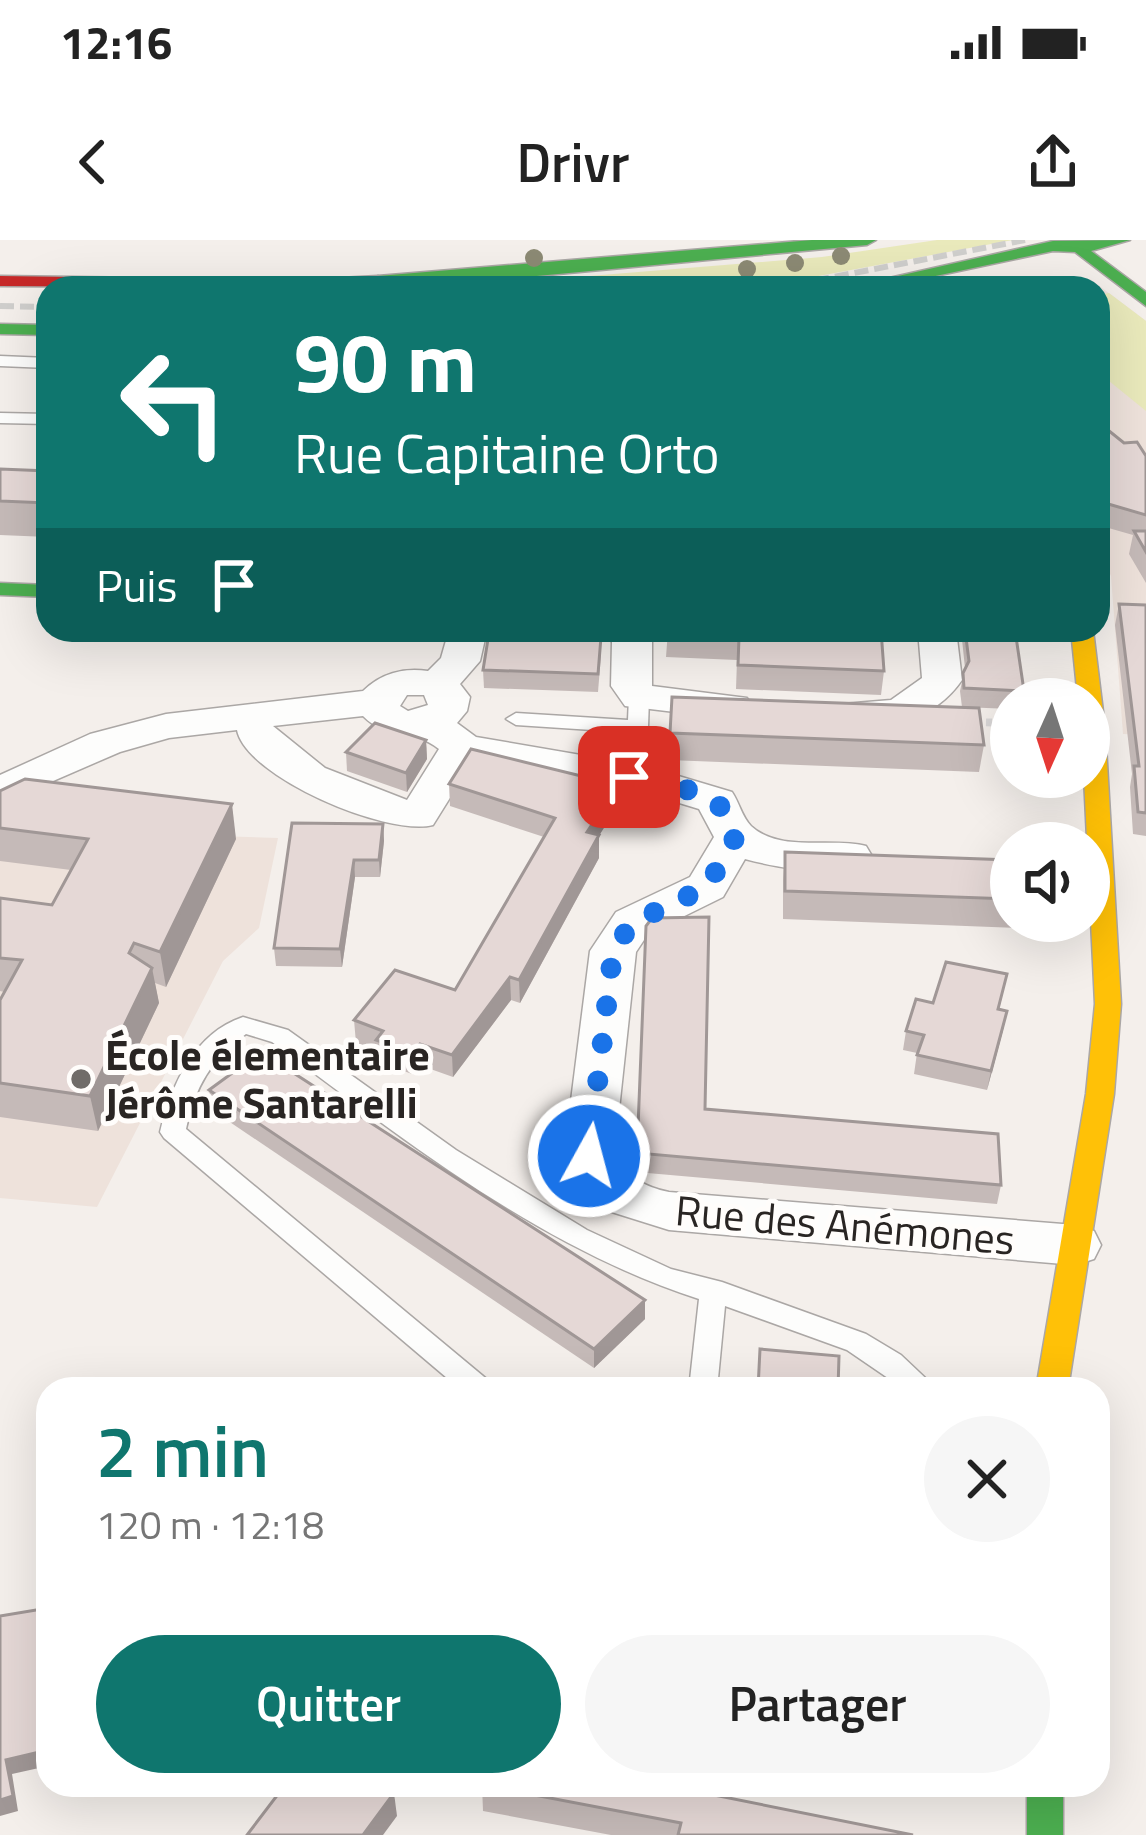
<!DOCTYPE html>
<html lang="fr">
<meta charset="utf-8">
<style>
:root{--surface:#fff;--page:#f6f6f6;--text:#222;--muted:#767676;--accent:#0f766e}
body{margin:0;font-family:"Titillium Web",sans-serif;background:var(--page);color:var(--text);height:100vh;display:flex;flex-direction:column;font-size:45px;white-space:nowrap}
*{box-sizing:border-box;margin:0}
p{font-size:39px;color:var(--muted)}
.icon{flex:none;width:66px;height:66px;fill:none;stroke:currentColor;stroke-width:2;stroke-linecap:round;stroke-linejoin:round}
.map{position:relative;flex:1;overflow:hidden}
.details{position:absolute;left:36px;top:1137px;width:1074px;height:420px;display:flex;flex-direction:column;background:var(--surface);border-radius:36px;box-shadow:0 12px 48px #0002}
.details>*{flex:none}
.hud{position:absolute;left:36px;top:36px;width:1074px;height:366px;border-radius:36px;box-shadow:0 12px 48px #0002;background:#0f766e;color:#fff;overflow:hidden}
.needle{width:78px;rotate:183deg}
.controls{position:absolute;left:990px;top:438px;display:grid;gap:24px}
.controls a{display:grid;place-items:center;width:120px;height:120px;border-radius:50%;background:var(--surface);box-shadow:0 12px 48px #0002;font-size:60px}
.pin{position:absolute;display:grid;place-items:center;width:102px;height:102px;color:#fff;margin:-51px;border-radius:24px;box-shadow:0 6px 18px #0006}
.me{position:absolute;width:132px;margin:-66px;rotate:7deg;stroke-linejoin:round;filter:drop-shadow(0 0 9px #0008)}
.turn{display:flex;align-items:center;gap:42px;height:252px;padding:0 60px;font-size:54px}
.turn .icon{width:156px;height:156px;stroke-width:2.5}
.turn b{display:block;font-size:84px;line-height:102px}
.then{display:flex;align-items:center;height:114px;padding:0 60px;background:#0003;gap:24px;font-size:45px}
.round{display:grid;place-items:center;flex:none;width:126px;height:126px;border-radius:63px;background:var(--page)}
.summary{display:flex;align-items:center;justify-content:space-between;height:204px;padding:0 60px}
h1{font-size:72px;font-weight:600;line-height:90px;color:var(--accent)}
.button{display:flex;gap:24px;margin-top:auto;padding:24px 60px}
.button a{flex:1;height:138px;border-radius:72px;background:var(--accent);color:#fff;font-size:48px;font-weight:600;line-height:138px;text-align:center}
.button a+a{background:var(--page);color:var(--text)}
.status{display:flex;justify-content:space-between;align-items:center;height:84px;padding:0 60px;background:var(--surface);direction:ltr}
.status svg{height:33px;fill:currentColor}
header{display:flex;justify-content:space-between;align-items:center;height:156px;padding:0 60px;background:var(--surface);font-size:54px;font-weight:600}
.map>svg:first-child{display:block}
</style>
<div class="status"><b>12:16</b><svg viewBox="0 0 49 12"><path d="M0 12V9h3v3zM5 12V6h3v6zM10 12V3h3v9zM15 12V0h3v12zM26 1h20v11H26zM47 4h2v5h-2z"/></svg></div>
<header><svg class="icon" aria-label="back" viewBox="0 0 24 24"><path d="M15 5l-7 7 7 7"/></svg>Drivr<svg class="icon" aria-label="share" viewBox="0 0 24 24"><path d="M12 15V3M7 8l5-5 5 5M5 13v7h14v-7"/></svg></header>
<div class="map">
<svg width="1146" height="1595" viewBox="0 0 1146 1595">
<rect width="100%" height="100%" fill="#f4efeb"/>
<g fill="#eee2db">
<polygon points="1090,39 1146,81 1146,495 1123,494 1111,336 1098,310 1098,48 1045,48"/>
<polygon points="0,589 278,598 259,688 223,721 97,967 0,958"/>
</g>
<g fill="#e9e9bb">
<polygon points="937,0 1013,0 754,48 580,48 577,37 822,17"/>
<polygon points="1109,53 1146,81 1146,171 1098,132 1098,55"/>
</g>
<g fill="none" stroke-linecap="round" stroke-linejoin="round">
<defs>
<g id="lane">
<polygon points="0,116 48,118 48,128 0,126"/>
<polygon points="0,173 48,174 48,184 0,183"/>
<polygon points="639,451 649,457 648,487 638,493 516,485 506,479 516,473 628,480 629,457"/>
<path d="M 243,777 L 288,790 L 456,910 L 587,990 L 671,1029 L 722,1042 L 866,1094 L 901,1115 L 937,1149 L 904,1149 L 847,1110 L 725,1066 L 717,1149 L 689,1149 L 699,1059 C 538,1007 405,900 272,802 L 246,794 C 211,819 195,847 186,889 L 489,1141 L 493,1149 L 460,1149 L 164,898 L 160,892 C 171,846 194,793 243,777 Z"/>
</g>
<g id="street">
<path d="M 449,390 L 487,390 L 480,421 L 460,444 L 470,457 L 467,471 L 457,483 L 476,497 L 645,526 L 732,552 C 739,562 742,577 751,586 C 780,613 831,597 866,606 L 872,616 L 866,626 C 827,636 783,629 745,619 L 723,657 L 648,694 L 636,712 L 614,916 C 629,937 644,947 669,952 L 1075,985 L 1094,991 L 1101,1005 L 1094,1019 L 1075,1025 L 669,990 L 602,969 L 585,953 L 564,916 L 590,711 L 616,672 L 690,637 L 714,597 L 699,569 L 640,551 L 471,524 L 433,585 C 388,597 246,537 237,490 L 169,498 L 120,512 L 0,564 L 0,535 L 90,494 L 166,474 L 363,451 C 380,434 403,427 428,431 L 441,418 ZM 407,455 L 424,455 L 428,465 L 408,471 L 400,466 ZM 363,476 C 389,502 411,487 439,509 L 407,560 L 325,528 L 273,486 Z"/>
<polygon points="602,390 646,391 652,399 652,446 747,458 753,467 747,476 733,479 625,466 611,446 612,402"/>
<path d="M 918,390 L 956,390 L 962,440 C 935,479 888,493 843,482 L 837,473 L 843,464 L 891,460 L 922,438 Z"/>
</g>
<g id="fast">
<polygon points="812,0 876,0 867,5 526,37 378,46 369,41 378,36"/>
<polygon points="1130,0 1091,11 1146,52 1146,66 1075,12 1053,11 879,48 845,48 1053,1"/>
<polygon points="0,84 48,85 48,95 0,94"/>
<polygon points="0,343 48,345 48,357 0,355"/>
<rect x="1027" y="1545" width="36" height="50"/>
</g>
<polygon id="slow" points="1071,390 1093,390 1105,488 1121,764 1114,854 1068,1149 1036,1149 1086,854 1095,764 1084,537 1089,537 1089,459 1078,459"/>
<polygon id="jam" points="0,36 301,40 378,36 387,41 378,46 345,48 0,46"/>
</defs>
<use href="#lane" stroke="#aba7a5" stroke-width="3"/>
<use href="#street" stroke="#aba7a5" stroke-width="3"/>
<use href="#fast" stroke="#aba7a5" stroke-width="3"/>
<use href="#slow" stroke="#aba7a5" stroke-width="3"/>
<use href="#jam" stroke="#aba7a5" stroke-width="3"/>
<polyline stroke="#d9d7d7" stroke-width="6" stroke-dasharray="4.5 6" stroke-linecap="butt" points="358,390 430,394"/>
<polyline stroke="#d9d7d7" stroke-width="8" stroke-dasharray="6 9" stroke-linecap="butt" points="971,482 1011,483"/>
<use href="#lane" fill="#fdfdfc" fill-rule="evenodd"/>
<use href="#street" fill="#fdfdfc" fill-rule="evenodd"/>
<use href="#fast" fill="#4caf50" fill-rule="evenodd"/>
<use href="#slow" fill="#ffc107" fill-rule="evenodd"/>
<use href="#jam" fill="#c62828" fill-rule="evenodd"/>
<g stroke="#cfcecc" stroke-width="6" stroke-dasharray="14 6" stroke-linecap="butt">
<polyline points="776,48 1025,0"/>
<polyline points="0,66 48,67"/>
</g>
</g>
<g fill="#8c8a74">
<circle cx="841" cy="16" r="9"/>
<circle cx="534" cy="18" r="9"/>
<circle cx="795" cy="23" r="9"/>
<circle cx="747" cy="29" r="9"/>
</g>
<g fill="#c5bab8">
<polygon points="1098,182 1124,203 1146,216 1146,343 1129,314 1133,295 1098,285"/>
<polygon points="0,229 48,231 48,297 0,295"/>
<polygon points="1119,364 1146,365 1146,596 1133,594 1130,547 1132,534 1115,385"/>
<polygon points="668,390 881,390 884,431 881,455 736,449 737,420 666,417"/>
<polygon points="961,390 1015,390 1024,451 1023,459 1011,459 1011,469 962,467 960,451 965,428"/>
<polygon points="601,415 598,452 484,448 483,430"/>
<polygon points="672,457 984,505 979,532 669,520"/>
<polygon points="426,500 427,519 407,552 347,531 346,512"/>
<polygon points="449,544 618,545 617,567 599,595 599,618 520,763 511,760 453,837 422,826 415,835 378,822 377,810 356,803 354,780 455,750 544,597 450,566"/>
<polygon points="0,551 236,599 166,747 155,743 159,763 98,891 0,877 0,760 4,752 0,751 0,658 52,665 71,630 0,621"/>
<polygon points="383,584 384,601 380,637 355,637 342,727 276,726 274,708"/>
<polygon points="785,612 1011,620 1011,681 1048,681 1047,689 783,679 783,640"/>
<polygon points="646,686 705,869 1001,945 997,964 636,932"/>
<polygon points="1007,734 999,770 1003,790 987,850 914,834 917,813 903,810 906,791 933,763"/>
<polygon points="209,850 645,1060 645,1079 594,1128 212,870"/>
<polygon points="482,1545 913,1595 611,1595 483,1571"/>
</g>
<g fill="#a09796">
<polygon points="426,500 427,519 407,552 406,533"/>
<polygon points="618,545 617,567 587,615 587,592"/>
<polygon points="232,564 236,599 166,747 160,712"/>
<polygon points="383,584 384,601 380,637 379,620"/>
<polygon points="599,595 599,618 520,763 519,740"/>
<polygon points="354,620 355,637 342,727 340,709"/>
<polygon points="152,728 159,763 98,891 90,856"/>
<polygon points="510,737 511,760 453,837 452,815"/>
<polygon points="1007,771 1003,790 987,850 991,831"/>
<polygon points="420,804 422,826 415,835 413,813"/>
<polygon points="645,1060 645,1079 594,1128 594,1109"/>
<polygon points="48,1510 48,1526 12,1534 18,1571 0,1576 0,1560 6,1520"/>
<polygon points="394,1553 397,1576 383,1595 363,1595"/>
</g>
<g fill="#e5d8d6" stroke="#a09796" stroke-width="3">
<polygon points="1009,41 1017,48 972,48"/>
<polygon points="1098,182 1124,203 1137,202 1146,216 1146,275 1098,261"/>
<polygon points="0,229 48,231 48,263 0,261"/>
<polygon points="1134,291 1146,291 1146,312"/>
<polygon points="1119,364 1146,365 1146,573 1138,572 1134,526 1139,526"/>
<polygon points="668,390 881,390 884,431 738,425 739,397 667,394"/>
<polygon points="965,390 1015,390 1024,451 964,448 963,433 969,421"/>
<polygon points="489,393 601,397 598,434 483,430"/>
<polygon points="672,457 979,468 984,505 670,493"/>
<polygon points="375,483 426,500 406,533 346,512"/>
<polygon points="471,509 618,545 587,592 599,595 519,740 510,737 452,815 420,804 413,813 376,800 383,791 354,780 395,730 455,750 555,578 449,544"/>
<polygon points="25,539 232,564 160,712 134,703 129,713 152,728 90,856 0,843 0,760 22,720 0,718 0,658 52,665 88,599 0,588 0,551"/>
<polygon points="292,583 383,584 379,620 354,620 340,709 274,708"/>
<polygon points="785,612 1011,620 1011,659 785,651"/>
<polygon points="709,677 705,869 998,894 1001,945 637,913 646,686 652,678"/>
<polygon points="946,722 1007,734 998,769 1007,771 991,831 917,815 924,795 906,791 916,759 933,763"/>
<polygon points="261,812 645,1060 594,1109 209,850"/>
<polygon points="760,1109 839,1116 838,1149 758,1149"/>
<polygon points="48,1368 48,1510 6,1520 13,1556 0,1560 0,1376"/>
<polygon points="285,1545 382,1545 394,1553 363,1595 247,1595"/>
<polygon points="482,1545 664,1545 913,1595 678,1595 681,1583"/>
</g>
<g fill="none" stroke-linecap="round" stroke-linejoin="round">
<polyline stroke="#1a73e8" stroke-width="21" stroke-dasharray="0 37.8" points="589,916 613,711 632,683 707,647 736,596 717,561 680,547 629,537"/>
</g>
<circle fill="#706c69" stroke="#fffdfb" stroke-width="4.5" cx="81" cy="839" r="12"/>
<g text-anchor="middle" stroke-width="10" stroke-linejoin="round" paint-order="stroke">
<g font-size="42" font-weight="bold" fill="#292523" stroke="#fffdfb" text-anchor="start">
<text x="105" y="830">École élementaire<tspan x="105" dy="48">Jérôme Santarelli</tspan></text>
</g>
<g font-size="42" fill="#292523" stroke="#fffdfb">
<text transform="translate(845 985) rotate(5)" y="15">Rue des Anémones</text>
</g>
</g>
</svg>
<div class="controls">
<a><svg class="needle" viewBox="-14 -14 28 28"><path d="M0-13l5 13h-10z" fill="#e53935"/><path d="M0 13l5-13h-10z" fill="#767676"/></svg></a>
<a><svg class="icon" aria-label="sound" viewBox="0 0 24 24"><path d="M4 9h4l5-4v14l-5-4H4zM17 9q2 3 0 6"/></svg></a>
</div>
<div class="pin" style="left:629px;top:537px;background:#d93025"><svg class="icon" aria-label="arrive" viewBox="0 0 24 24"><path d="M6 21V4h12l-3 4 3 4H6"/></svg></div>
<svg class="me" style="left:589px;top:916px" viewBox="-20 -20 40 40"><circle r="17" fill="#1a73e8" stroke="#fff" stroke-width="3"/><path d="M0-11L8 9 0 5-8 9z" fill="#fff"/></svg>
<div class="hud">
<div class="turn"><svg class="icon" aria-label="left" viewBox="0 0 24 24"><path d="M17 20v-9H6M10 6l-5 5 5 5"/></svg><div><b>90 m</b>Rue Capitaine Orto</div></div>
<div class="then">Puis<svg class="icon" aria-label="arrive" viewBox="0 0 24 24"><path d="M6 21V4h12l-3 4 3 4H6"/></svg></div>
</div>
<section class="details">
<div class="summary"><div><h1>2 min</h1><p>120 m · 12:18</p></div><a class="round"><svg class="icon" aria-label="close" viewBox="0 0 24 24"><path d="M6 6l12 12M18 6L6 18"/></svg></a></div>
<div class="button"><a>Quitter</a><a>Partager</a></div>
</section>
</div>
